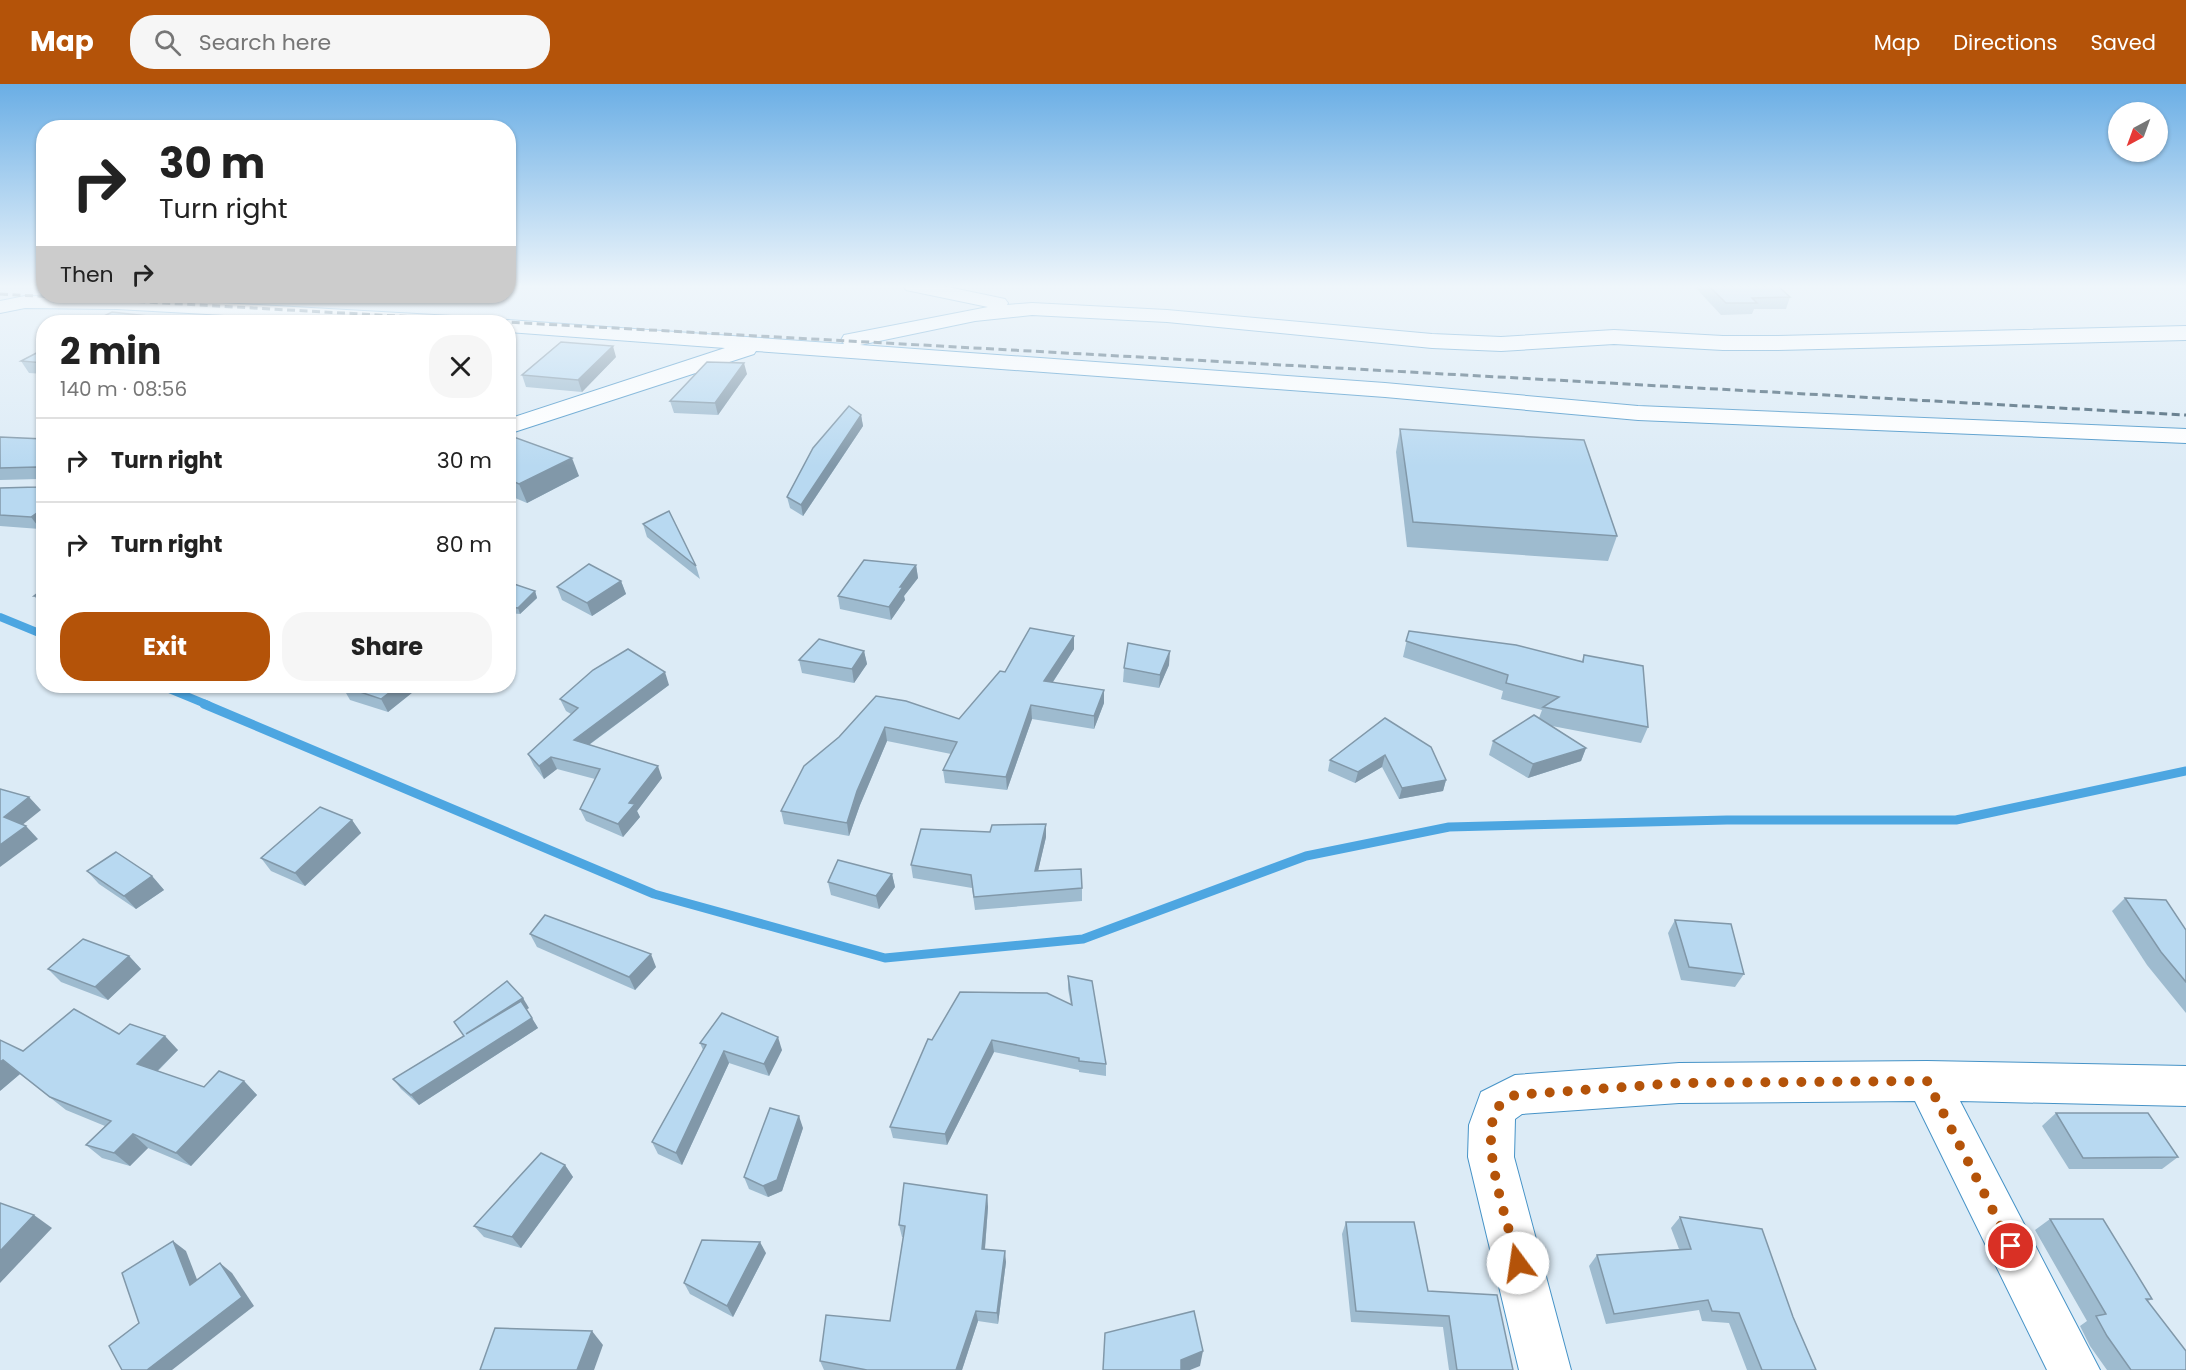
<!DOCTYPE html>
<meta charset="utf-8">
<style>
:root{--surface:#fff;--page:#f6f6f6;--text:#222;--muted:#767676;--line:#e0e0e0;--accent:#b45309}
body{margin:0;font-family:Poppins,sans-serif;background:var(--page);color:var(--text);height:100vh;display:flex;flex-direction:column;font-size:22px;white-space:nowrap}
*{box-sizing:border-box;margin:0}
p{font-size:20px;color:var(--muted)}
.icon{flex:none;width:33px;height:33px;fill:none;stroke:currentColor;stroke-width:2;stroke-linecap:round;stroke-linejoin:round}
.map{position:relative;flex:1;overflow:hidden}
.panel{position:absolute;left:36px;top:231px;width:480px;height:378px;display:flex;flex-direction:column;background:var(--surface);border-radius:24px;box-shadow:0 2px 4px #0004}
.panel>*{flex:none}
.hud{position:absolute;left:36px;top:36px;width:480px;height:183px;border-radius:24px;box-shadow:0 2px 4px #0004;background:#fff;color:var(--text);overflow:hidden}
.needle{width:39px;rotate:221deg}
.tools{position:absolute;left:2108px;top:18px;display:grid;gap:12px}
.tools a{display:grid;place-items:center;width:60px;height:60px;border-radius:50%;background:var(--surface);box-shadow:0 2px 4px #0004;font-size:30px}
.pin{position:absolute;display:grid;place-items:center;width:51px;height:51px;color:#fff;margin:-26px;border:3px solid #fff;border-radius:50%;box-shadow:0 2px 6px #0007}
.me{position:absolute;width:66px;margin:-33px;rotate:346deg;stroke-linejoin:round;filter:drop-shadow(0 0 4px #0008)}
.turn{display:flex;align-items:center;gap:21px;height:126px;padding:0 24px;font-size:27px}
.turn .icon{width:78px;height:78px;stroke-width:2.5}
.turn b{display:block;font-size:42px;line-height:51px}
.then{display:flex;align-items:center;height:57px;padding:0 24px;background:#0003;gap:12px;font-size:22px}
.round{display:grid;place-items:center;flex:none;width:63px;height:63px;border-radius:24px;background:var(--page)}
.headline{display:flex;align-items:center;justify-content:space-between;height:102px;padding:0 24px}
h1{font-size:36px;font-weight:700;line-height:45px}
.button{display:flex;gap:12px;margin-top:auto;padding:12px 24px}
.button a{flex:1;height:69px;border-radius:24px;background:var(--accent);color:#fff;font-size:24px;font-weight:700;line-height:69px;text-align:center}
.button a+a{background:var(--page);color:var(--text)}
ul{padding:0;list-style:none}
li{display:flex;align-items:center;gap:18px;height:84px;padding:0 24px;border-top:2px solid var(--line)}
li div{flex:1}
li b{display:block;font-size:22px}
li em{font-style:normal}
header{display:flex;align-items:center;gap:36px;box-sizing:border-box;height:84px;padding:0 30px;background:var(--accent);color:#fff}
header strong{font-size:28px}
nav{display:flex;gap:33px;margin-inline-start:auto;font-size:21px}
.search{width:420px;height:54px;background:var(--page);display:flex;align-items:center;gap:15px;box-sizing:border-box;padding:0 21px;border-radius:24px;color:var(--muted);font-size:22px}
.map>svg:first-child{display:block}
</style>
<header>
<strong>Map</strong>
<div class="search"><svg class="icon" aria-label="search" viewBox="0 0 24 24"><circle cx="10" cy="10" r="6"/><path d="M15 15l6 6"/></svg>Search here</div>
<nav><a>Map</a><a>Directions</a><a>Saved</a></nav>
</header>
<div class="map">
<svg width="2186" height="1286" viewBox="0 0 2186 1286">
<rect width="100%" height="100%" fill="#dcebf6"/>
<g fill="none" stroke-linecap="round" stroke-linejoin="round">
<g stroke="#4da6e1" stroke-width="8">
<polyline points="0,533 44,551"/>
<polyline points="162,602 208,621"/>
</g>
<polyline stroke="#4da6e1" stroke-width="9" points="204,620 654,810 885,874 1083,855 1306,772 1449,743 1727,736 1956,736 2186,687"/>
<defs>
<g id="minor">
<polygon points="903,202 943,202 1005,215 1008,219 1007,221 1032,219 1167,226 1432,250 1501,253 1614,246 1723,252 1778,252 2186,242 2186,256 1778,266 1723,266 1614,260 1501,267 1432,264 1167,238 1032,231 975,237 860,261 1385,299 1638,322 2186,345 2186,359 1638,336 1385,313 756,267 754,270 508,350 508,335 725,264 508,248 508,238 500,237 508,236 844,260 841,256 844,251 988,223 906,206"/>
<polygon points="25,212 117,213 452,232 460,233 463,238 349,238 117,225 25,224 0,229 0,217"/>
<polygon points="1927,977 2186,982 2186,1022 1960,1017 2100,1286 2047,1286 1915,1017 1679,1019 1522,1030 1515,1035 1514,1073 1571,1286 1519,1286 1468,1073 1469,1041 1481,1008 1515,991 1679,979"/>
</g>
</defs>
<use href="#minor" stroke="#4693c7" stroke-width="2"/>
<use href="#minor" fill="#fff" fill-rule="evenodd"/>
<polyline stroke="#355366" stroke-width="3" stroke-dasharray="8 4.5" stroke-linecap="butt" points="0,210 2186,331"/>
</g>
<g fill="#9ebbcf">
<polygon points="1694,202 1778,202 1790,213 1786,225 1754,225 1752,230 1721,231"/>
<polygon points="44,265 44,290 29,289 21,277"/>
<polygon points="616,273 582,308 526,303 522,291"/>
<polygon points="747,290 718,331 674,329 670,317"/>
<polygon points="861,331 863,342 803,432 790,424 787,413"/>
<polygon points="1400,345 1617,452 1608,477 1407,463 1396,368"/>
<polygon points="508,351 579,392 527,419 508,411"/>
<polygon points="0,353 44,355 40,445 0,442 0,404 37,403 38,395 0,396"/>
<polygon points="643,440 696,482 700,495 647,453"/>
<polygon points="916,481 918,494 904,512 905,516 891,536 840,525 838,512"/>
<polygon points="621,497 626,510 592,532 562,516 557,503"/>
<polygon points="508,498 535,507 537,514 520,530 508,529"/>
<polygon points="44,504 44,523 34,512"/>
<polygon points="1409,547 1582,577 1584,571 1648,643 1641,659 1552,642 1586,664 1581,677 1528,694 1489,671 1493,657 1539,634 1542,626 1501,615 1503,607 1403,573"/>
<polygon points="1074,552 1074,565 1053,598 1104,619 1094,645 1032,635 1007,706 945,699 943,686 951,670 887,657 860,721 849,752 784,740 781,727 839,653 876,612 959,635 1005,588"/>
<polygon points="864,567 867,580 854,599 802,589 799,576"/>
<polygon points="1169,581 1159,604 1123,598 1124,584"/>
<polygon points="669,601 589,661 662,694 637,727 640,733 623,753 586,737 580,725 595,695 557,685 544,695 534,682 528,670 571,630 566,627 560,615"/>
<polygon points="342,602 417,602 418,604 388,628 350,616"/>
<polygon points="1385,634 1446,696 1443,707 1399,715 1382,683 1355,699 1328,687 1330,676"/>
<polygon points="352,736 361,749 305,802 271,787 261,774"/>
<polygon points="1046,753 1038,787 1082,804 1082,817 975,826 972,804 913,794 911,781"/>
<polygon points="87,787 152,792 164,806 136,825 99,800"/>
<polygon points="892,790 895,803 879,825 831,811 828,798"/>
<polygon points="2125,814 2186,846 2186,929 2147,881 2112,827"/>
<polygon points="1675,836 1744,890 1735,903 1681,896 1668,849"/>
<polygon points="530,850 656,883 635,906 537,863"/>
<polygon points="129,872 141,885 108,916 61,898 48,885"/>
<polygon points="1068,892 1106,980 1106,992 1079,988 1079,986 994,968 947,1061 893,1054 890,1043 932,956 1071,921 1068,905"/>
<polygon points="529,924 526,926 538,944 419,1021 401,1005 393,995 463,952"/>
<polygon points="119,950 178,966 158,987 204,1003 244,997 257,1011 191,1082 148,1064 130,1082 102,1074 86,1061 105,1042 66,1026 20,990 0,1007 23,967"/>
<polygon points="700,959 782,966 769,992 729,979 682,1081 658,1070 652,1058 703,966"/>
<polygon points="2056,1029 2178,1073 2162,1085 2069,1085 2042,1042"/>
<polygon points="803,1044 782,1107 768,1113 749,1105 744,1093"/>
<polygon points="565,1081 573,1093 521,1164 484,1153 474,1142"/>
<polygon points="987,1111 988,1123 985,1165 1006,1178 998,1240 978,1237 962,1286 824,1286 820,1277 890,1237 903,1153 902,1153 899,1141"/>
<polygon points="1680,1133 1793,1233 1816,1286 1747,1286 1729,1239 1702,1237 1699,1226 1606,1240 1589,1182 1597,1171 1679,1165 1671,1144"/>
<polygon points="2050,1135 2152,1215 2148,1217 2186,1286 2107,1286 2090,1262 2080,1242 2087,1237 2035,1146"/>
<polygon points="1346,1138 1428,1207 1513,1286 1449,1286 1443,1243 1351,1238 1342,1150"/>
<polygon points="766,1169 733,1233 690,1210 684,1199"/>
</g>
<g fill="#8198a9">
<polygon points="148,232 152,238 137,238"/>
<polygon points="613,262 616,273 582,308 578,296"/>
<polygon points="744,279 747,290 718,331 715,319"/>
<polygon points="861,331 863,342 803,432 801,421"/>
<polygon points="572,374 579,392 527,419 519,400"/>
<polygon points="44,424 44,443 40,445 31,433"/>
<polygon points="916,481 918,494 904,512 905,516 891,536 889,523 900,503"/>
<polygon points="621,497 626,510 592,532 587,519"/>
<polygon points="535,507 537,514 520,530 518,524"/>
<polygon points="1074,552 1074,565 1045,610 1044,597"/>
<polygon points="864,567 867,580 854,599 852,585"/>
<polygon points="1170,567 1169,581 1159,604 1160,591"/>
<polygon points="665,588 669,601 579,668 574,656"/>
<polygon points="398,602 417,602 418,604 388,628 381,615"/>
<polygon points="1104,606 1104,619 1094,645 1094,632"/>
<polygon points="1031,621 1032,635 1007,706 1006,693"/>
<polygon points="885,643 887,657 860,721 849,752 847,739 857,707"/>
<polygon points="1586,664 1581,677 1528,694 1533,680"/>
<polygon points="1385,671 1382,683 1355,699 1358,688"/>
<polygon points="551,673 557,685 544,695 539,682"/>
<polygon points="658,682 662,694 637,727 640,733 623,753 618,740 629,719"/>
<polygon points="1446,696 1443,707 1399,715 1402,704"/>
<polygon points="29,713 41,726 16,746 4,733"/>
<polygon points="352,736 361,749 305,802 295,789"/>
<polygon points="1046,740 1046,753 1035,800 1035,787"/>
<polygon points="26,742 38,755 0,783 0,761"/>
<polygon points="892,790 895,803 879,825 876,812"/>
<polygon points="152,792 164,806 136,825 124,812"/>
<polygon points="651,870 656,883 635,906 629,893"/>
<polygon points="129,872 141,885 108,916 95,903"/>
<polygon points="523,914 529,924 473,961 466,950"/>
<polygon points="532,934 538,944 419,1021 411,1011"/>
<polygon points="165,952 178,966 151,993 137,980"/>
<polygon points="778,953 782,966 769,992 764,980"/>
<polygon points="992,956 994,968 947,1061 945,1050"/>
<polygon points="724,967 729,979 682,1081 676,1069"/>
<polygon points="3,976 20,990 0,1007 0,978"/>
<polygon points="244,997 257,1011 191,1082 176,1069"/>
<polygon points="799,1032 803,1044 782,1107 768,1113 763,1102"/>
<polygon points="133,1050 148,1064 130,1082 114,1069"/>
<polygon points="565,1081 573,1093 521,1164 512,1153"/>
<polygon points="987,1111 988,1123 984,1176 982,1165"/>
<polygon points="34,1131 52,1144 0,1199 0,1167"/>
<polygon points="173,1157 186,1167 203,1211 190,1201"/>
<polygon points="760,1158 766,1169 733,1233 727,1222"/>
<polygon points="1005,1167 1006,1178 998,1240 997,1229"/>
<polygon points="220,1179 232,1189 254,1222 172,1286 147,1286"/>
<polygon points="976,1227 978,1237 962,1286 956,1286"/>
<polygon points="592,1247 603,1261 594,1286 577,1286"/>
<polygon points="1203,1267 1200,1282 1190,1286 1179,1286 1181,1276"/>
</g>
<g fill="#b8d9f1" stroke="#8198a9" stroke-width="1.5">
<polygon points="1709,202 1778,202 1790,213 1752,214 1757,219 1726,219"/>
<polygon points="112,228 148,232 137,238 92,238"/>
<polygon points="226,236 287,238 221,238"/>
<polygon points="561,258 613,262 578,296 522,291"/>
<polygon points="44,265 44,279 21,277"/>
<polygon points="707,278 744,279 715,319 670,317"/>
<polygon points="849,322 861,331 801,421 787,413 813,364"/>
<polygon points="1400,345 1584,356 1617,452 1413,438"/>
<polygon points="508,351 572,374 519,400 508,395"/>
<polygon points="0,353 44,355 44,424 31,433 0,431 0,404 37,403 38,385 36,383 0,384"/>
<polygon points="669,427 696,482 643,440"/>
<polygon points="864,476 916,481 900,503 903,503 889,523 838,512"/>
<polygon points="589,480 621,497 587,519 557,503"/>
<polygon points="508,498 535,507 518,524 508,523"/>
<polygon points="44,504 44,512 34,512"/>
<polygon points="1030,544 1074,552 1044,597 1104,606 1094,632 1031,621 1006,693 943,686 957,658 885,643 857,707 847,739 781,727 804,682 839,653 876,612 906,617 959,635 1000,587 1005,588"/>
<polygon points="1409,547 1516,561 1583,578 1584,571 1643,582 1648,643 1543,623 1559,613 1506,599 1508,591 1406,557"/>
<polygon points="819,555 864,567 852,585 799,576"/>
<polygon points="1128,559 1170,567 1160,591 1124,584"/>
<polygon points="628,565 665,588 574,656 658,682 629,719 635,720 618,740 580,725 600,685 551,673 539,682 528,670 578,624 560,615 593,586"/>
<polygon points="342,602 398,602 381,615"/>
<polygon points="1534,631 1586,664 1533,680 1493,657"/>
<polygon points="1385,634 1431,663 1446,696 1402,704 1385,671 1358,688 1330,676"/>
<polygon points="0,705 29,713 4,733 26,742 0,761"/>
<polygon points="320,723 352,736 295,789 261,774"/>
<polygon points="1046,740 1035,787 1081,785 1082,804 974,813 971,791 911,781 921,745 990,748 992,741"/>
<polygon points="116,768 152,792 124,812 87,787"/>
<polygon points="838,776 892,790 876,812 828,798"/>
<polygon points="2125,814 2166,816 2186,846 2186,898 2161,868"/>
<polygon points="545,831 651,870 629,893 530,850"/>
<polygon points="1675,836 1731,840 1744,890 1689,883"/>
<polygon points="83,855 129,872 95,903 48,885"/>
<polygon points="1068,892 1092,897 1106,980 1079,977 1079,974 992,956 945,1050 890,1043 928,955 932,956 960,908 1047,909 1072,921"/>
<polygon points="507,897 523,914 466,950 521,917 532,934 411,1011 393,995 464,952 454,938"/>
<polygon points="74,925 119,950 130,940 165,952 137,980 204,1003 219,987 244,997 176,1069 133,1050 114,1069 86,1061 111,1037 50,1013 3,976 0,978 0,956 23,967"/>
<polygon points="722,929 778,953 764,980 724,967 676,1069 652,1058 706,961 700,959"/>
<polygon points="770,1024 799,1032 777,1096 763,1102 744,1093"/>
<polygon points="2056,1029 2148,1029 2178,1073 2083,1074"/>
<polygon points="541,1069 565,1081 512,1153 474,1142"/>
<polygon points="904,1099 987,1111 982,1165 1005,1167 997,1229 976,1227 956,1286 867,1286 820,1277 826,1231 890,1237 905,1142 899,1141"/>
<polygon points="0,1119 34,1131 0,1167"/>
<polygon points="1680,1133 1762,1145 1793,1233 1816,1286 1762,1286 1739,1229 1712,1227 1708,1216 1614,1230 1597,1171 1691,1165"/>
<polygon points="2050,1135 2103,1135 2152,1215 2146,1215 2186,1267 2186,1286 2131,1286 2107,1252 2096,1232 2106,1230"/>
<polygon points="1346,1138 1414,1138 1428,1207 1497,1211 1513,1286 1457,1286 1449,1232 1356,1227"/>
<polygon points="702,1156 760,1158 727,1222 684,1199"/>
<polygon points="173,1157 190,1201 220,1179 242,1213 147,1286 122,1286 109,1262 139,1239 122,1189"/>
<polygon points="1194,1227 1203,1267 1181,1276 1181,1286 1103,1286 1105,1249"/>
<polygon points="495,1244 592,1247 577,1286 480,1286"/>
</g>
<linearGradient id="sky" x2="0" y2="1"><stop stop-color="#6aaee5"/><stop offset="0.53" stop-color="#eff6fb"/><stop offset="1" stop-color="#eff6fb" stop-opacity="0"/></linearGradient>
<rect width="2186" height="382" fill="url(#sky)"/>
<g fill="none" stroke-linecap="round" stroke-linejoin="round">
<path stroke="#b45309" stroke-width="10" stroke-dasharray="0 18" d="M 1518,1179 C 1509,1142 1478,1058 1497,1025 C 1500,1019 1509,1015 1515,1011 L 1679,999 L 1927,997 L 2011,1162"/>
</g>
</svg>
<div class="tools">
<a><svg class="needle" viewBox="-14 -14 28 28"><path d="M0-13l5 13h-10z" fill="#e53935"/><path d="M0 13l5-13h-10z" fill="#767676"/></svg></a>
</div>
<div class="pin" style="left:2011px;top:1162px;background:#d93025"><svg class="icon" aria-label="arrive" viewBox="0 0 24 24"><path d="M6 21V4h12l-3 4 3 4H6"/></svg></div>
<svg class="me" style="left:1518px;top:1179px" viewBox="-20 -20 40 40"><circle r="19" fill="#fff"/><path d="M0-13L10 11 0 6-10 11z" fill="#b45309"/></svg>
<div class="hud">
<div class="turn"><svg class="icon" aria-label="right" viewBox="0 0 24 24"><path d="M7 20v-9h11M14 6l5 5-5 5"/></svg><div><b>30 m</b>Turn right</div></div>
<div class="then">Then<svg class="icon" aria-label="right" viewBox="0 0 24 24"><path d="M7 20v-9h11M14 6l5 5-5 5"/></svg></div>
</div>
<section class="panel">
<div class="headline"><div><h1>2 min</h1><p>140 m · 08:56</p></div><a class="round"><svg class="icon" aria-label="close" viewBox="0 0 24 24"><path d="M6 6l12 12M18 6L6 18"/></svg></a></div>
<ul>
<li><svg class="icon" aria-label="right" viewBox="0 0 24 24"><path d="M7 20v-9h11M14 6l5 5-5 5"/></svg><div><b>Turn right</b></div><em>30 m</em></li>
<li><svg class="icon" aria-label="right" viewBox="0 0 24 24"><path d="M7 20v-9h11M14 6l5 5-5 5"/></svg><div><b>Turn right</b></div><em>80 m</em></li>
</ul>
<div class="button"><a>Exit</a><a>Share</a></div>
</section>
</div>
